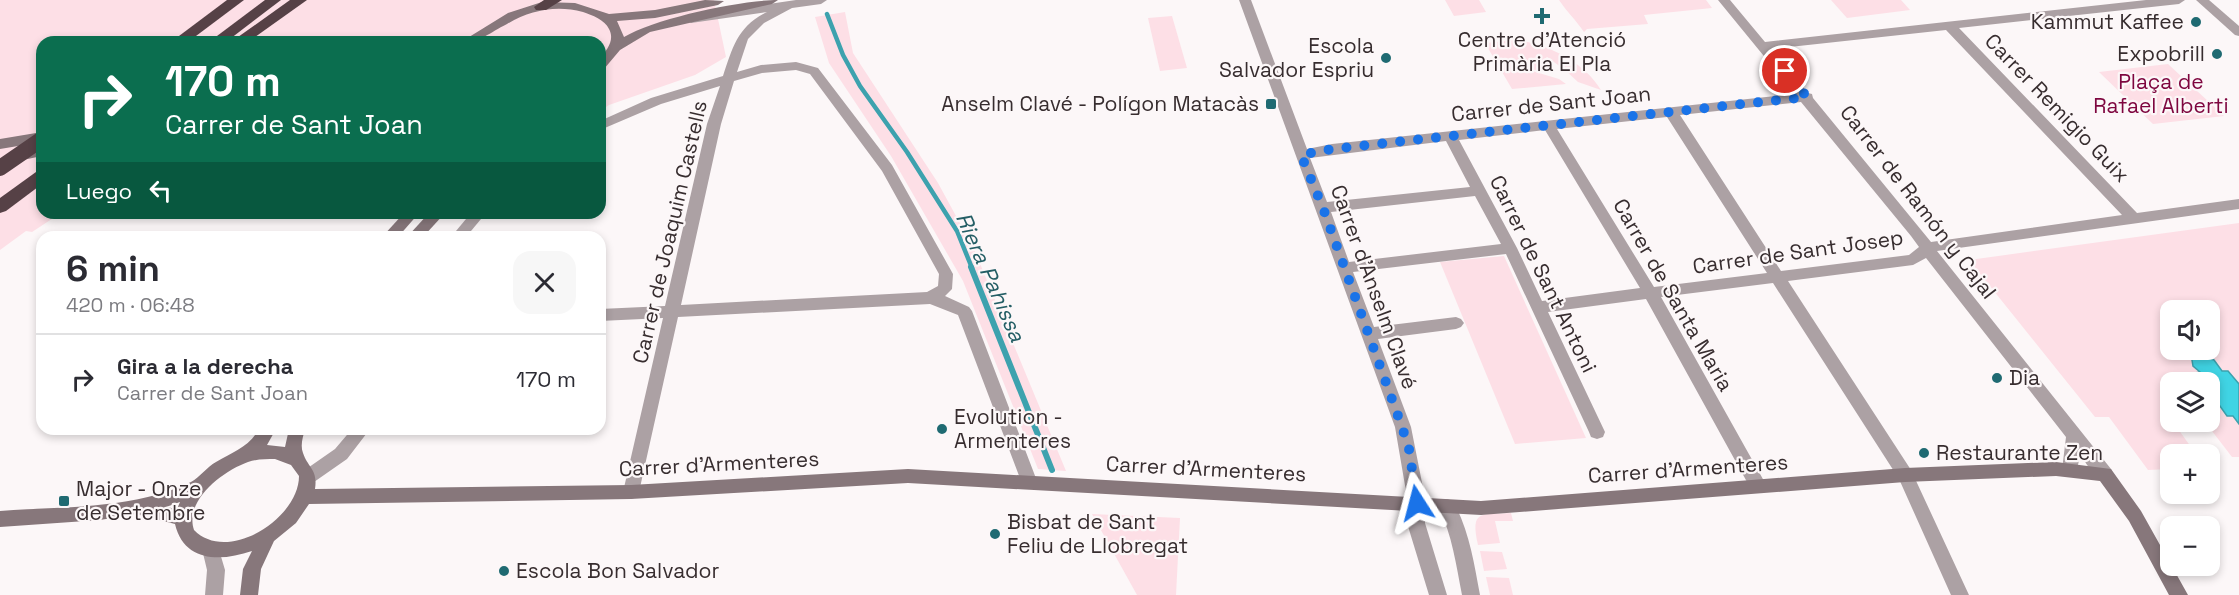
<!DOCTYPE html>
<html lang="es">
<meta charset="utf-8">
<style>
:root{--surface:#fff;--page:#f7f7f7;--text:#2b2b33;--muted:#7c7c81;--line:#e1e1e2}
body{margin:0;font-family:"Space Grotesk",sans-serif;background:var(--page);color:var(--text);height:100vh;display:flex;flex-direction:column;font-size:22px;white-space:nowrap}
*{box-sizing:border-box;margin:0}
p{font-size:20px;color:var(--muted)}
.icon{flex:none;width:33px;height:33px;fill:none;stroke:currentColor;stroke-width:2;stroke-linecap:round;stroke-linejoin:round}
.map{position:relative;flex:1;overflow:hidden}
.side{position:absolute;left:36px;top:231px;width:570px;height:204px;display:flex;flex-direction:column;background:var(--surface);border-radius:18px;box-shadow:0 3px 9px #0003}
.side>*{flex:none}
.guide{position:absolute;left:36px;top:36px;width:570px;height:183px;border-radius:18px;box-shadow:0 3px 9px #0003;background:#0b6e4f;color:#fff;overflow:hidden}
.fabs{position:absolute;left:2160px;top:300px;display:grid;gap:12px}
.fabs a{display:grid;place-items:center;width:60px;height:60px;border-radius:12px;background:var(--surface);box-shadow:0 3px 9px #0003;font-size:30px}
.pin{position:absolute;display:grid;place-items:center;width:51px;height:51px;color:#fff;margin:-26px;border:3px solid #fff;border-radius:50%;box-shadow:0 2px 6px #0007}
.me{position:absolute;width:66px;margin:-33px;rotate:351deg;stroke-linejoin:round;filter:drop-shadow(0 0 4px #0008)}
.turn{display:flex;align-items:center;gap:21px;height:126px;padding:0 30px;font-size:27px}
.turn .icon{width:78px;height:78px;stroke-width:2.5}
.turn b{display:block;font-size:42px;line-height:51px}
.then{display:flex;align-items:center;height:57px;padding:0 30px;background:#0003;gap:12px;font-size:22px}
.round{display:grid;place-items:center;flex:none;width:63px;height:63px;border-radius:18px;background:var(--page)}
.summary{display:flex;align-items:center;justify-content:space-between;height:102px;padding:0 30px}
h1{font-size:36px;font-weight:700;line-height:45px}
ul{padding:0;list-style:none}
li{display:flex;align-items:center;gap:18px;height:90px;padding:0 30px;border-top:2px solid var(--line)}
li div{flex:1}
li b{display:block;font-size:22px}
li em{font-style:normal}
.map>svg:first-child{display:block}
</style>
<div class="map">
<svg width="2239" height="595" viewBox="0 0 2239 595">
<rect width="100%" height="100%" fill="#fcf7f8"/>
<g fill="#fddfe6" fill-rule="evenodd">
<polygon points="0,0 714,0 726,57 695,75 609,105 600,111 600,42 42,42 42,213 61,213 32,232 26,231 0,250"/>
<polygon points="1445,0 1479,0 1486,12 1454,16"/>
<path d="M 1559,0 L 1706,0 L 1712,8 L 1644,15 L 1648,24 L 1587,29 L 1584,32 C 1576,20 1567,12 1559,0 Z"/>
<polygon points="1831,0 1901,0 1910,10 1847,18"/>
<polygon points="845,12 853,53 938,183 974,249 1066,471 1038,469 963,281 891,156 829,63 815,17"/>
<polygon points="1172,16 1187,68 1160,71 1148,18"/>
<path d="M 1517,40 C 1549,45 1584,62 1601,90 L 1578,82 L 1565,70 L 1547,57 L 1536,70 L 1522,68 L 1559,79 L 1566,84 L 1512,89 L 1485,43 Z"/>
<polygon points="2168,64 2224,116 2153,124 2099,72"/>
<path d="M 2239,223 L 2239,457 L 2232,457 L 2205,422 L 2210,422 L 2210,382 L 2170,382 L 2170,407 L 2163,408 L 2196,454 L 2170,454 L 2170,469 L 2148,470 L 2109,417 L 2095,417 L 1969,260 ZM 2170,310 L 2210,310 L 2210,350 L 2170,350 Z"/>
<polygon points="1504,256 1586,438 1515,444 1440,262"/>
<path d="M 1511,513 L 1513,521 L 1495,521 L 1500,543 L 1478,545 C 1470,509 1481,515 1511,513 Z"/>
<polygon points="1092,514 1180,518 1176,595 1137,595"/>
<polygon points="1480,551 1502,552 1507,569 1484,571"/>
<polygon points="1486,577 1509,578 1513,595 1490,595"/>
</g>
<polygon fill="#40d4e4" stroke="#3da2ae" stroke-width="1.5" points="2198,356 2214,360 2222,371 2228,371 2239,384 2239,424 2233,416 2227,416 2210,392 2210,382 2202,382 2195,373 2200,372 2193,366 2192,360"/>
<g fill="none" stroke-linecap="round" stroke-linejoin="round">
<polyline stroke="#3da2ae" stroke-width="4.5" points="827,14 843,55 860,86 907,152 957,231 972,268"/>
<polyline stroke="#3da2ae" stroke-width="6" points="971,267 1052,470"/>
<g fill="#aca1a4" fill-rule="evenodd">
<path d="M 796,0 L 827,0 L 821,4 L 792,8 L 764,23 L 748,39 L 737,72 L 761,65 L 796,62 L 818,68 L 892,165 L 953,274 L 952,289 L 945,296 L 969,307 L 972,311 L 1037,481 L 1035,486 L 1029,488 L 1023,486 L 1021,481 L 958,315 L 930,304 L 678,317 L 639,492 L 637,497 L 631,499 L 625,497 L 623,492 L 663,318 L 600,321 L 600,309 L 665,306 L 707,124 L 720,86 L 661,104 L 600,130 L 600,121 L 651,98 L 723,76 C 733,47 737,27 767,12 L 691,23 L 685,19 L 687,16 ZM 796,70 L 810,74 L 882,171 L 939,274 L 938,286 L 927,292 L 681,305 L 721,124 L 734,81 L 762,73 Z"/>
<path d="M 1239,0 L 1251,0 L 1307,149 L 1332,144 L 1795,94 L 1718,0 L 1730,0 L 1765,42 L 2146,0 L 2185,0 L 2179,4 L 1959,28 L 2137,213 L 2239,199 L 2239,209 L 1937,251 L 2111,469 L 2113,474 L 2111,479 C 2097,484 2088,465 2080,455 L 2076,475 L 2070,477 L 2064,475 L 2062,470 L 2066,437 L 1926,258 L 1913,265 L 1788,281 L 1911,470 L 1969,595 L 1951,595 L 1899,479 L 1773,283 L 1661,297 L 1764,481 L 1766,486 L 1764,491 L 1758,493 L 1752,491 L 1646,299 L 1548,312 L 1605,432 L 1603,437 L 1597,439 L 1591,437 L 1589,432 L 1506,254 L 1353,272 L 1374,327 L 1456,317 L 1461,319 L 1464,323 L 1461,327 L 1456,329 L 1378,339 L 1411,427 L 1426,503 L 1425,523 L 1447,595 L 1429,595 L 1407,523 L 1408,503 L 1395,427 ZM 1946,30 L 2122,215 L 1931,242 L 1813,98 L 1812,94 L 1808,93 L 1771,49 ZM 1801,102 L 1911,236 L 1919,247 L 1909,255 L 1781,271 L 1680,115 ZM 1667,117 L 1767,273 L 1654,287 L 1557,129 ZM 1545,130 L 1640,288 L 1542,301 L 1517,248 L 1459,140 ZM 1446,141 L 1470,187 L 1327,202 L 1310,158 ZM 1475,196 L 1501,244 L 1349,262 L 1331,212 Z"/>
<polygon points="2196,0 2209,0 2239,26 2239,36 2235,35"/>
<polygon points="471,213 486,213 466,237 451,237"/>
<polygon points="352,429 370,429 347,459 314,482 308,484 302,482 300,477 302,472 335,449"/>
<path d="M 1447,499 L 1453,501 C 1469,530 1474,562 1480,595 L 1462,595 C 1456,564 1452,534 1438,506 L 1441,501 Z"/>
<polygon points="211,541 217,543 225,570 223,595 205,595 207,570 202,549 205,543"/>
</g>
<g fill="#87777b" fill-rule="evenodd">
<path d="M 705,0 L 724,1 L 718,5 L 655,18 L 617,21 L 624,37 C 656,18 741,0 778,0 L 772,4 L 650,32 L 620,50 L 604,69 L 600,70 L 600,58 C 607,50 615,40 609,29 C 605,20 592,15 583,12 C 556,5 531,10 507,24 C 489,33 481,42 461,42 L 508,13 L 542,2 L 575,3 L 609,14 L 655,10 Z"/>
<polygon points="42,132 42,142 0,149 0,139"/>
<polygon points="42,146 42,156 18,161 11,156 13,153"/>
<polygon points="404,213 419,213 398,237 382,237"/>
<polygon points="429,213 445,213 423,237 407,237"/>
<path d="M 259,429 L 276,429 L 267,445 L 285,447 L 289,429 L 305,429 C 303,437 300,445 303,453 C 308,468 318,469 315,489 L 631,485 L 908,469 L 1481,501 L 1905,468 L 2056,462 L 2111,469 L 2141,511 L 2188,595 L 2169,595 L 2129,521 L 2100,481 L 2056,476 L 1905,482 L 1481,515 L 908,483 L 631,499 L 309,504 L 296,523 L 274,541 L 261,569 L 258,595 L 240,595 L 243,569 L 252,551 C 220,562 184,562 175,524 L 136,514 L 100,520 L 0,527 L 0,511 C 64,506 132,510 191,482 C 200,477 207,467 216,462 C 233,452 249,447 259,429 ZM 275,459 L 291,465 L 299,476 C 299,519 227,564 194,530 C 184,500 223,471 248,462 C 257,459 266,459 275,459 ZM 180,502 L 177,509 L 166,507 Z"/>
</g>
<g fill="#564146" fill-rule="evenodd">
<polygon points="227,0 244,0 188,42 171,42"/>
<polygon points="265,0 281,0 226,42 209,42"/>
<polygon points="290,0 307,0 248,42 231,42"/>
<polygon points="544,0 562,0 546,10 536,10 534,7"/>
<polygon points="42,170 42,184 6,211 0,213 0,198 36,172"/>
</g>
<polyline stroke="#564146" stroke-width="16" points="0,168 42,139"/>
</g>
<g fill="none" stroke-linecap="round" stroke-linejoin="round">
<polyline stroke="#1a73e8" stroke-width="10" stroke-dasharray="0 18" points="1417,503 1409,449 1402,427 1323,208 1301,155 1332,149 1807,97 1785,71"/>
</g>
<g fill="#1f6a72" stroke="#fcf7f8" stroke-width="2">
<path d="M1539 7h6v6h6v6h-6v6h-6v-6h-6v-6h6z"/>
<circle cx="2196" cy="22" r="6"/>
<circle cx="2217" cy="54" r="6"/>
<circle cx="1386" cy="58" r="6"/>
<rect x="1265" y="98" width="12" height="12" rx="3"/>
<circle cx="1997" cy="378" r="6"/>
<circle cx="942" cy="429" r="6"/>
<circle cx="1924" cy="453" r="6"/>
<rect x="58" y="495" width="12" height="12" rx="3"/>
<circle cx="995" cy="534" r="6"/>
<circle cx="504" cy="571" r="6"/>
</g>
<g text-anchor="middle" stroke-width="4.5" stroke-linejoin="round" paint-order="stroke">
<g font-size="21" fill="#372d2f" stroke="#fcf7f8" text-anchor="start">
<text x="2184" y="29" text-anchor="end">Kammut Kaffee</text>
<text x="1542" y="47" text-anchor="middle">Centre d'Atenció<tspan x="1542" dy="24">Primària El Pla</tspan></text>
<text x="1374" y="53" text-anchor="end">Escola<tspan x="1374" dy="24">Salvador Espriu</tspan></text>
<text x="2205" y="61" text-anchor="end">Expobrill</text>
<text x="1259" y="111" text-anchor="end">Anselm Clavé - Polígon Matacàs</text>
<text x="2009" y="385">Dia</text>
<text x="954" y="424">Evolution -<tspan x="954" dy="24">Armenteres</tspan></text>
<text x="1936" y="460">Restaurante Zen</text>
<text x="76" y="496">Major - Onze<tspan x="76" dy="24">de Setembre</tspan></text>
<text x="1007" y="529">Bisbat de Sant<tspan x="1007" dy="24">Feliu de Llobregat</tspan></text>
<text x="516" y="578">Escola Bon Salvador</text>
</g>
<g font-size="21" fill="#7e063f" stroke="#fcf7f8">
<text x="2161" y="89">Plaça de<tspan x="2161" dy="24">Rafael Alberti</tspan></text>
</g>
<g font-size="21" fill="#372d2f" stroke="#fcf7f8">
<text transform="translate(1551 104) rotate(-6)" y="7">Carrer de Sant Joan</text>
<text transform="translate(2057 108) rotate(46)" y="7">Carrer Remigio Guix</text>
<text transform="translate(1918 202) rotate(52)" y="7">Carrer de Ramón y Cajal</text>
<text transform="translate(670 232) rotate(-77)" y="7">Carrer de Joaquim Castells</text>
<text transform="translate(1798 252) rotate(-8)" y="7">Carrer de Sant Josep</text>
<text transform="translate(1543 274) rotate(64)" y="7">Carrer de Sant Antoni</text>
<text transform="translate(1374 287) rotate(70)" y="7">Carrer d'Anselm Clavé</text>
<text transform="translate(1673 295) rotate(60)" y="7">Carrer de Santa Maria</text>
<text transform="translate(719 464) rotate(-3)" y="7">Carrer d'Armenteres</text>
<text transform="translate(1206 469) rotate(3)" y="7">Carrer d'Armenteres</text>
<text transform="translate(1688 469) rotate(-4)" y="7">Carrer d'Armenteres</text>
</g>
<g font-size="22" font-style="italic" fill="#245e65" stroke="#fcf7f8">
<text transform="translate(991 277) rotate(66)" y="8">Riera Pahissa</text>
</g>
</g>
</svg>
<div class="fabs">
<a><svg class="icon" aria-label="sound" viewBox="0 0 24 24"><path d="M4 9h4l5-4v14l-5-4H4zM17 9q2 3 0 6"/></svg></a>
<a><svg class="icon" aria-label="layers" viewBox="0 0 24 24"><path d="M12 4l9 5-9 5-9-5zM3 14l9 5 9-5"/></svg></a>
<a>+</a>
<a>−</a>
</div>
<div class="pin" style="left:1785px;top:71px;background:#d93025"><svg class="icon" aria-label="arrive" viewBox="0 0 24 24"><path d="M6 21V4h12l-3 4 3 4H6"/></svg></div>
<svg class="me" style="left:1417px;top:503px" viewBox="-20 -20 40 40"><path d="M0-17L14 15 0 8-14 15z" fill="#1a73e8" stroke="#fff" stroke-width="4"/></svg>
<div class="guide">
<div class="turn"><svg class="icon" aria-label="right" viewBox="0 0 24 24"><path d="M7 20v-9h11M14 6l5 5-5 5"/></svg><div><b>170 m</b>Carrer de Sant Joan</div></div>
<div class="then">Luego<svg class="icon" aria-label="left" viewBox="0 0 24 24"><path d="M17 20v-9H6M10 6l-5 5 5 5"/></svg></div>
</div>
<section class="side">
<div class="summary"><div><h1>6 min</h1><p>420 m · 06:48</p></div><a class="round"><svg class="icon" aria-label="close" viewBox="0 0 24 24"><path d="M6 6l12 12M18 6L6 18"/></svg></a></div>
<ul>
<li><svg class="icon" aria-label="right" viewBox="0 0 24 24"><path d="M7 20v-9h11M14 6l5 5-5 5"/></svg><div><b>Gira a la derecha</b><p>Carrer de Sant Joan</p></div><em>170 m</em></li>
</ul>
</section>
</div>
